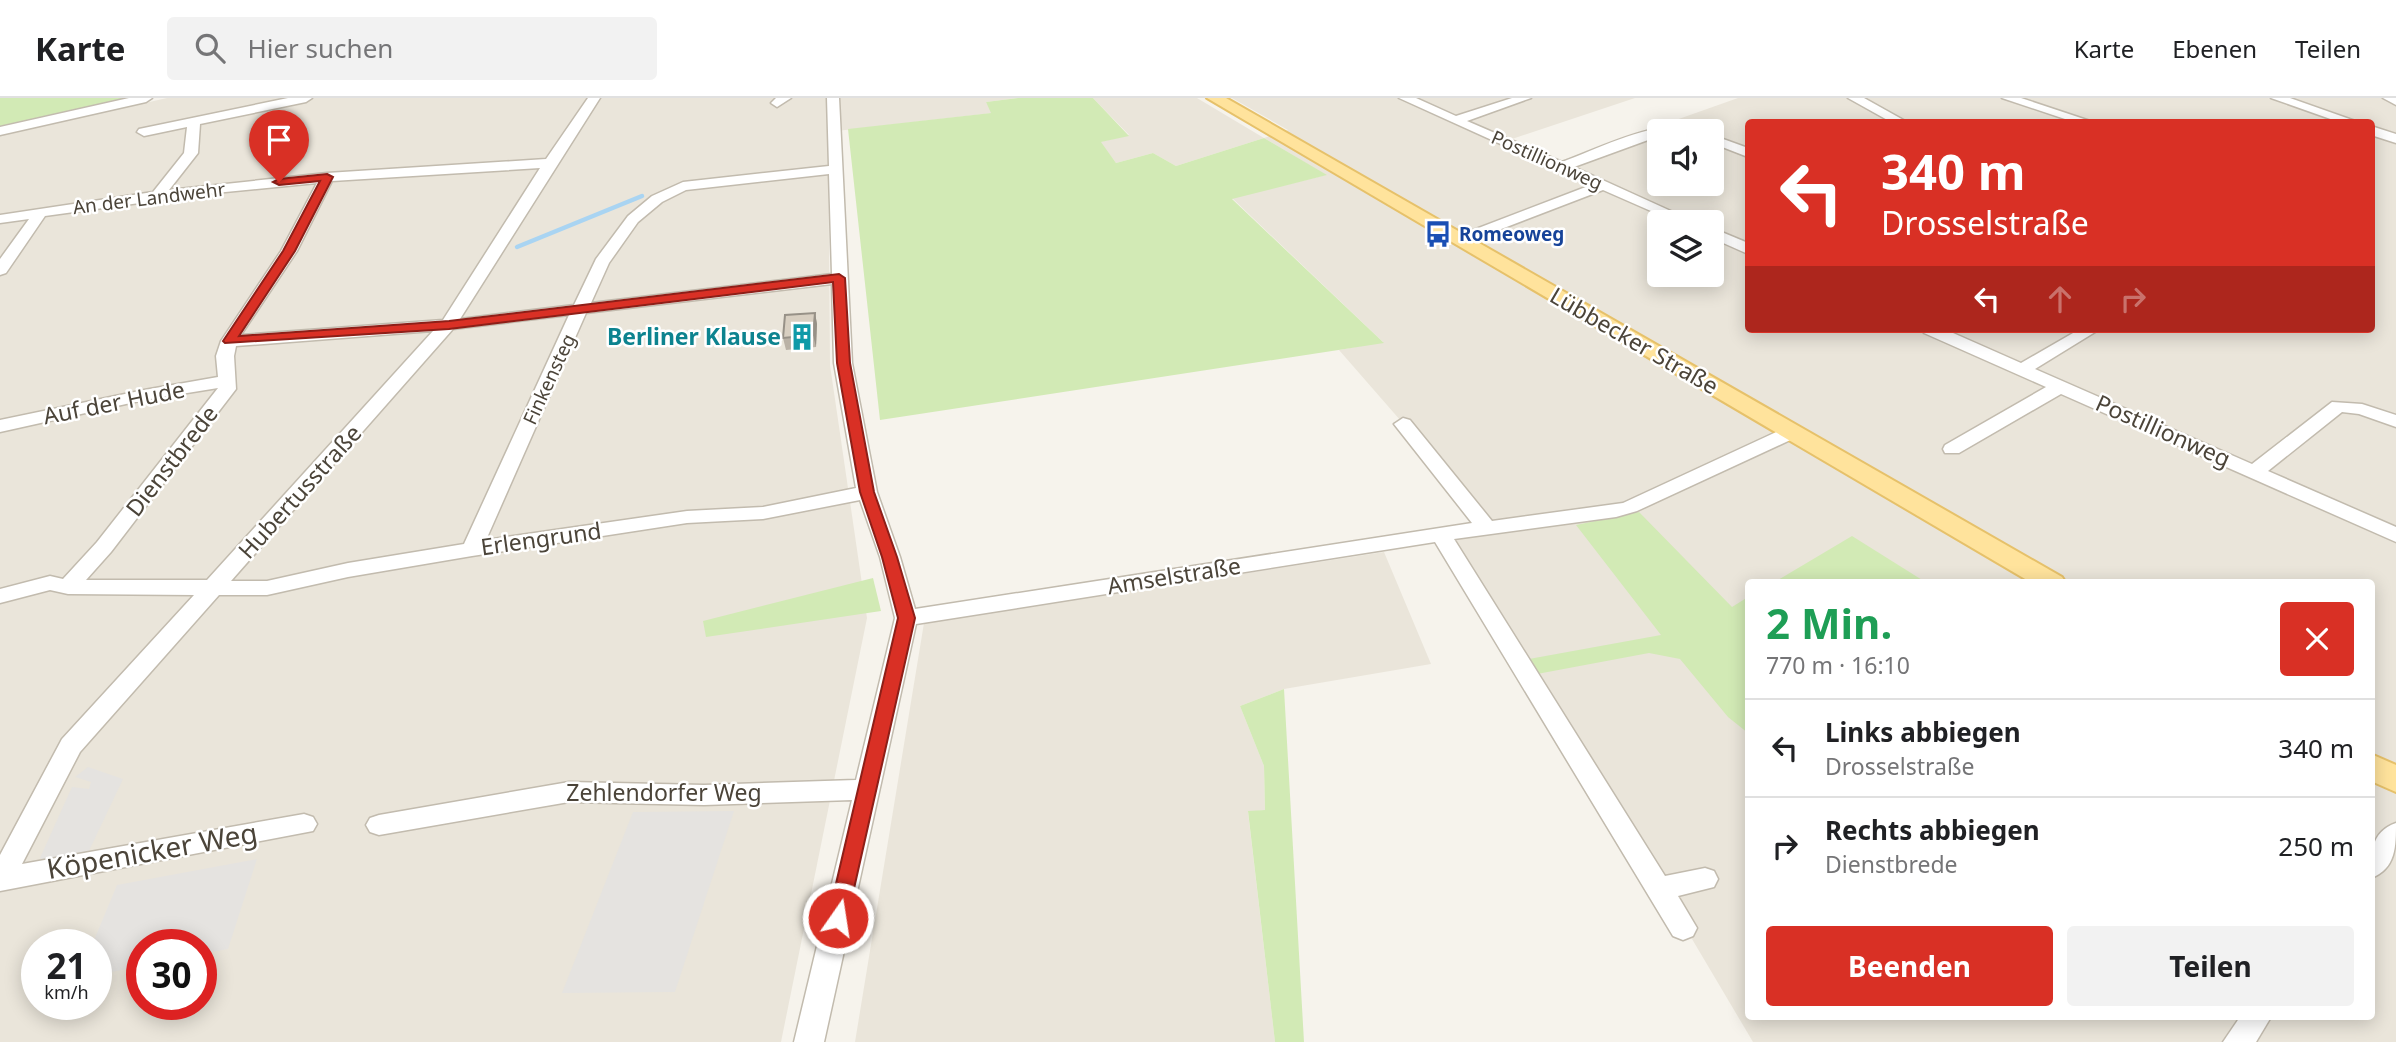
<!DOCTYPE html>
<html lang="de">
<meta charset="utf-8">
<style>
:root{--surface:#fff;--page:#f2f2f2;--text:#202124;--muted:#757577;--line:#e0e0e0;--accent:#d93025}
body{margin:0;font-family:"Noto Sans",sans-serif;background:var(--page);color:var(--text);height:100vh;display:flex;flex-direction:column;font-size:26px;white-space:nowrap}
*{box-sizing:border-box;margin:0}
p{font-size:23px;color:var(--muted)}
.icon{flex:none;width:38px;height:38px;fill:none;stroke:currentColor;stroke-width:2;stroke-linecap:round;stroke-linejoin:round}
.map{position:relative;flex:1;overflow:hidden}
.drawer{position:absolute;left:1745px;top:481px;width:630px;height:441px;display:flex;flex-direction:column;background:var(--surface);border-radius:7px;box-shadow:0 4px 18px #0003}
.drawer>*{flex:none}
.guide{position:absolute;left:1745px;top:21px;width:630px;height:214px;border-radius:7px;box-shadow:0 4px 18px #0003;background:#d93025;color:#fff;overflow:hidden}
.tools{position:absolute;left:1647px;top:21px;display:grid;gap:14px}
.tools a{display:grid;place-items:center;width:77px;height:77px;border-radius:7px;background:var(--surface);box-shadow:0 4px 18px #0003;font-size:35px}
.speed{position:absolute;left:21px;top:831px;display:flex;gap:14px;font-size:35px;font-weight:700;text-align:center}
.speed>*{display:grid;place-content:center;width:91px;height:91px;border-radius:50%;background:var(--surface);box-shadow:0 4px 18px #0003;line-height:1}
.speed small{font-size:18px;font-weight:400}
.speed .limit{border:10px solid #d22;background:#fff;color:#111}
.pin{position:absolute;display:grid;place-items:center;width:60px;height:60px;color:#fff;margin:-72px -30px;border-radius:50% 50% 50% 0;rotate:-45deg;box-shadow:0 0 7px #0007}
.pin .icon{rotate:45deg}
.me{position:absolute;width:77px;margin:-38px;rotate:13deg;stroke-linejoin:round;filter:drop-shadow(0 0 5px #0008)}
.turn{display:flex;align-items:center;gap:24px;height:147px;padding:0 21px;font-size:32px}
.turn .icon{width:91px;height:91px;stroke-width:2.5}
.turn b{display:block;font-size:49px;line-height:60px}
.lanes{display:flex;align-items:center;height:66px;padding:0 21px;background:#0003;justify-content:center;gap:35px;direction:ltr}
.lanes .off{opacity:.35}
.round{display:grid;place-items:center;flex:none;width:74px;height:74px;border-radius:7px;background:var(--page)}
.overview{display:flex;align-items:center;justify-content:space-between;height:119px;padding:0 21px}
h1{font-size:42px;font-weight:700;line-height:52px;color:#1e9e55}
.primary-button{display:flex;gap:14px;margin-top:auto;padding:14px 21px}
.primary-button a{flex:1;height:80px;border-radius:7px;background:var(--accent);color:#fff;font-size:28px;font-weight:700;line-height:80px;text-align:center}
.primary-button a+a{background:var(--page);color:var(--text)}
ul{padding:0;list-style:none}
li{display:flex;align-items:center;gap:21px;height:98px;padding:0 21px;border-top:2px solid var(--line)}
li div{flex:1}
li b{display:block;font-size:26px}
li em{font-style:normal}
header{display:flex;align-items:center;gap:42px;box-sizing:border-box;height:98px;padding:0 35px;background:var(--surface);border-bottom:2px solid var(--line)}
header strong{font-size:33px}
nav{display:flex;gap:38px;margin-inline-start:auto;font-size:24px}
.search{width:490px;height:63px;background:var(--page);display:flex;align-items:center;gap:18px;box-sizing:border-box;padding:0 24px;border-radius:7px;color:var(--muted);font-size:26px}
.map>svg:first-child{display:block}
</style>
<header>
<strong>Karte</strong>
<div class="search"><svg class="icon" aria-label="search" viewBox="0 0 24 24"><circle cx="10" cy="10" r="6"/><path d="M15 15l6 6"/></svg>Hier suchen</div>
<nav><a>Karte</a><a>Ebenen</a><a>Teilen</a></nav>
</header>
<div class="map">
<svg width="2396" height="944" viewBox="0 0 2396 944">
<rect width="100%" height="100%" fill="#f6f3ec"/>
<g fill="#eae5da" fill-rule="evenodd">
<path d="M 167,0 L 1018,0 L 986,4 L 992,15 L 828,34 L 830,267 L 867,520 L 781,944 L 0,944 L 0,38 ZM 37,847 L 96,847 L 96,906 L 37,906 ZM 142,847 L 201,847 L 201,906 L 142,906 Z"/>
<path d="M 1093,0 L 1197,0 L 1264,40 L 1288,32 L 1232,0 L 1635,0 L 1512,41 L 1560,63 L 1738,0 L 2268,0 L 2342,24 L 1748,24 L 1748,231 L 2371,231 L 2371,35 L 2396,45 L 2396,944 L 1753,944 L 1454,439 L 1496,432 L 1339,252 L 1383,244 L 1232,100 L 1326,77 L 1264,40 L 1176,68 L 1153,55 L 1116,65 L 1100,44 L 1129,37 ZM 1659,33 L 1712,33 L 1712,86 L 1659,86 ZM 1659,124 L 1712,124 L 1712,177 L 1659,177 ZM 1748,485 L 2371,485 L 2371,919 L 1748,919 Z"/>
<polygon points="2287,0 2396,0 2396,38 2371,29 2371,24 2358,24"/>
<polygon points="1384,454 1431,566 1284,591 1240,608 1264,668 1265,712 1248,714 1275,944 855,944 924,525"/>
</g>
<g fill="#d2eab5">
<polygon points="0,0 125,0 0,28"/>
<polygon points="1018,0 1093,0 1129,38 1101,44 1116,65 1153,55 1176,68 1264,40 1327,77 1232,101 1384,245 880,322 848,31 991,15 986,4"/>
<polygon points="1639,414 1732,509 1748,499 1748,635 1728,619 1680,561 1649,555 1537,576 1529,561 1661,537 1576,427"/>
<polygon points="1852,438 1927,485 1773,485"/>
<polygon points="873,480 881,513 706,539 703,523"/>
<polygon points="1284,591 1304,944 1275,944 1248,713 1265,712 1264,668 1240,608"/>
</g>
<g fill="#e5e3e0">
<polygon points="88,669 123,681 88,755 46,763 40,760 72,689 89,691 91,684 75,679"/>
<polygon points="734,713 675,894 562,895 633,714"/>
<polygon points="257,761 228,851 201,856 201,847 142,847 142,868 96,877 96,847 92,847 117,787"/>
</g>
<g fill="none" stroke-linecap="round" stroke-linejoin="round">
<polyline stroke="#a9d4f2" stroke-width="4.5" points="517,149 642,98"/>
<defs>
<g id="minor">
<polygon points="129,0 152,0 146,4 0,37 0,29"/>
<path d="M 288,0 L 312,0 L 306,4 L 200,26 L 198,55 L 169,92 L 327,75 L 546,61 L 588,0 L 600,0 L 460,221 L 574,207 L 596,161 L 628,118 L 652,98 L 683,84 L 829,68 L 827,0 L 839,0 L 852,265 L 877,394 L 900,459 L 915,511 L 1472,425 L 1394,326 L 1403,320 L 1410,322 L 1492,423 L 1623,405 L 1785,330 L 1799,330 L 1801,334 L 1799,338 L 1637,413 L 1616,419 L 1454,441 L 1665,778 L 1705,770 L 1714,773 L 1718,781 L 1714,789 L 1678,798 L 1697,830 L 1693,838 L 1683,842 L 1673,838 L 1435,444 L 916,526 L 824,944 L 794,944 L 852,702 L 704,707 L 569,704 L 379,737 L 370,734 L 366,727 L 370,720 L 379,717 L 569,684 L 704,687 L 856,682 L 895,520 L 880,459 L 860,402 L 763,421 L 687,425 L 472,458 L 348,479 L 267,497 L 219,497 L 80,654 L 22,766 L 304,716 L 313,719 L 317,726 L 313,733 L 0,793 L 0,757 L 62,641 L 194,497 L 68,496 L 50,492 L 0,505 L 0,491 L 50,478 L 63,481 L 97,444 L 218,290 L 144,302 L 0,334 L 0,322 L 144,292 L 218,279 L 216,258 L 221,243 L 281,153 L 317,85 L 205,96 L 45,118 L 6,175 L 0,177 L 0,161 L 29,121 L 0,125 L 0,117 L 153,94 L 184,55 L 187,29 L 144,38 L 137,34 L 139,31 ZM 540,70 L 443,222 L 241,237 L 297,153 L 332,83 ZM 829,76 L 832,176 L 591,205 L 609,165 L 638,124 L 662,104 L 686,92 ZM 832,186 L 834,265 L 856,390 L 763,409 L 687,413 L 486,442 L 586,215 ZM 569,217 L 464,446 L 348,465 L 267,483 L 231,483 L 453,231 ZM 433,233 L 207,482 L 86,482 L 111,454 L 236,291 L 234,258 L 236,248 Z"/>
<polygon points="776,0 791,0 777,9 771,5"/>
<path d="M 1399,0 L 1416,0 L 1456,18 L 1512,0 L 1531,0 L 1467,23 L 1562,64 C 1600,50 1656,21 1695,30 L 1696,33 L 1659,33 L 1659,38 L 1574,69 L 1695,124 L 1676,124 L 1603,92 L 1465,145 L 1455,145 L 1452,142 L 1455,139 L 1591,87 Z"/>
<polygon points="1848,0 1864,0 1907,24 1891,24"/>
<polygon points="2002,0 2021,0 2093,24 2074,24"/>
<polygon points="2271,0 2290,0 2358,24 2339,24"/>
<polygon points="2383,0 2396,0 2396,7"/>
<polygon points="2371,28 2396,36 2396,45 2371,37"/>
<polygon points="1712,37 1748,50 1748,59 1712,45"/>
<polygon points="1712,130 1748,145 1748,156 1712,140"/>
<polygon points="1922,231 1944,231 2021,265 2080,231 2100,231 2035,271 2252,366 2332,304 2362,306 2396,317 2396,329 2359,316 2342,314 2268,373 2396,429 2396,444 2061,296 1959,355 1945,355 1943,351 1945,347 2046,289 1924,235"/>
<path d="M 2396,725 C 2396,748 2396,771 2371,780 C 2371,757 2370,734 2396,725 Z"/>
<polygon points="2240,919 2271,919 2256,944 2223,944"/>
</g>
<g id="major">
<polygon points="1207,0 1226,0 2062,479 2066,485 2032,485"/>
<polygon points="2371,656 2396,667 2396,694 2371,683"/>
</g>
</defs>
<use href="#minor" stroke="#c2bbae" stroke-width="3"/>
<use href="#major" stroke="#e6c16a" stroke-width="4"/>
<use href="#minor" fill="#fff" fill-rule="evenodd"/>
<use href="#major" fill="#ffe39c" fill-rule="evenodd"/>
</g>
<polygon fill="#bab2a6" points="815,215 817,226 816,249 786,252 783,240"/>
<polygon fill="#979187" points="815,215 817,226 816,249 813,237"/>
<polygon fill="#d8cfc1" stroke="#979187" stroke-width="2" points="815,215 813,237 783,240 785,217"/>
<polygon fill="#d93025" stroke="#8d1f18" stroke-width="2" points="327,76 333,79 295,153 239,238 449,223 839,176 845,180 850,265 874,394 897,459 915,520 846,826 838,829 831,826 828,820 898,520 882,459 860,394 837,265 833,184 449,231 225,245 223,243 283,153 320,83 279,87 273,84 279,81"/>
<defs>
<symbol id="bus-bare" viewBox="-9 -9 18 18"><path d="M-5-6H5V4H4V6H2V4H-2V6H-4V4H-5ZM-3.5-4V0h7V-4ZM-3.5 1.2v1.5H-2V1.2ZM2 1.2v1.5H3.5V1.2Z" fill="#1a4fb4" stroke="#fff" stroke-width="2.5" paint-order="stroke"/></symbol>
<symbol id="building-bare" viewBox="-9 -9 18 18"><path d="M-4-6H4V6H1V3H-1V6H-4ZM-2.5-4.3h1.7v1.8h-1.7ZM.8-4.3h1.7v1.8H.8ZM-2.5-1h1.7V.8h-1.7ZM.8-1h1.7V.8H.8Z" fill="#0f9aa8" stroke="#fff" stroke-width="2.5" paint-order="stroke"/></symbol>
</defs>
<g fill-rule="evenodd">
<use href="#bus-bare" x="1419" y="117" width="38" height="38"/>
<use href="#building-bare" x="783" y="220" width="38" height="38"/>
</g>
<g text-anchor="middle" stroke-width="5" stroke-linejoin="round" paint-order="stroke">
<g font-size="19" fill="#4b4439" stroke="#fff">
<text transform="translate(1547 62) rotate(24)" y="7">Postillionweg</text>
<text transform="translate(149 100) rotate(-7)" y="7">An der Landwehr</text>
<text transform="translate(549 281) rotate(-65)" y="7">Finkensteg</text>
</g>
<g font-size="19" font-weight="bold" fill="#164399" stroke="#fff" text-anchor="start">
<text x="1459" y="143">Romeoweg</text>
</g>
<g font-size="23" font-weight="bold" fill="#0d838f" stroke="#fff" text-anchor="end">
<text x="781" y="247">Berliner Klause</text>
</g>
<g font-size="23" fill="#4b4439" stroke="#fff">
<text transform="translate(1634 243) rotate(30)" y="8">Lübbecker Straße</text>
<text transform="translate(114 305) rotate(-11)" y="8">Auf der Hude</text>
<text transform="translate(2163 333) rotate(24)" y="8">Postillionweg</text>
<text transform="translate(172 363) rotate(-52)" y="8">Dienstbrede</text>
<text transform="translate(300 394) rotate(-48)" y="8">Hubertusstraße</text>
<text transform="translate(541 441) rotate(-8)" y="8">Erlengrund</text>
<text transform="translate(1174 478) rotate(-9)" y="8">Amselstraße</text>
<text x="664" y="703">Zehlendorfer Weg</text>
</g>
<g font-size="28" fill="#4b4439" stroke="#fff">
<text transform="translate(152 753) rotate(-10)" y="10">Köpenicker Weg</text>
</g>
</g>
</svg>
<div class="tools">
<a><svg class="icon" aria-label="sound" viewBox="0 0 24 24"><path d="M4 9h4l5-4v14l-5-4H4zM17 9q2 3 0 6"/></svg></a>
<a><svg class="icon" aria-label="layers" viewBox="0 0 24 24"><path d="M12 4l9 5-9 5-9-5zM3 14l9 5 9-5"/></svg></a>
</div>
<div class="speed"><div>21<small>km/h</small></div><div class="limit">30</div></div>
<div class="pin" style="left:279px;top:84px;background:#d93025"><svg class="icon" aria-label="arrive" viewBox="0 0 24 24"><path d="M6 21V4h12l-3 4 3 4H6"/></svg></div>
<svg class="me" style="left:838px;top:820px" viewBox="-20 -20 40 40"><circle r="17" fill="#d93025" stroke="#fff" stroke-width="3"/><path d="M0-11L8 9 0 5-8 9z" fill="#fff"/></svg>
<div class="guide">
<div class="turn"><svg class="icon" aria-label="left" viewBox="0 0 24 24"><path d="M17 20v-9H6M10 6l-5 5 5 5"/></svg><div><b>340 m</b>Drosselstraße</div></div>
<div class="lanes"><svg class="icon" aria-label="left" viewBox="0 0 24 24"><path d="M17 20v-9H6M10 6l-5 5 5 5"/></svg><svg class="icon off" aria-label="ahead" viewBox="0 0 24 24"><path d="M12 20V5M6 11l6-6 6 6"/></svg><svg class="icon off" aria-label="right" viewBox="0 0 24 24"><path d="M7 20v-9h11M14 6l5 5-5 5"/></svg></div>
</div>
<section class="drawer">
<div class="overview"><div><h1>2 Min.</h1><p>770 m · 16:10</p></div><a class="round" style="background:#d93025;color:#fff"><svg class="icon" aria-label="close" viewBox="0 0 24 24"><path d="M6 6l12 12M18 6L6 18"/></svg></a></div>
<ul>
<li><svg class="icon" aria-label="left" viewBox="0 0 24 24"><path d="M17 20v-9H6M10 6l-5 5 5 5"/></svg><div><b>Links abbiegen</b><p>Drosselstraße</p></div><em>340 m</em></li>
<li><svg class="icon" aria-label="right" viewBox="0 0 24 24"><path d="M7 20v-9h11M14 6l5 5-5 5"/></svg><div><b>Rechts abbiegen</b><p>Dienstbrede</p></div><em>250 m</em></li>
</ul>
<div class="primary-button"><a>Beenden</a><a>Teilen</a></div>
</section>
</div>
